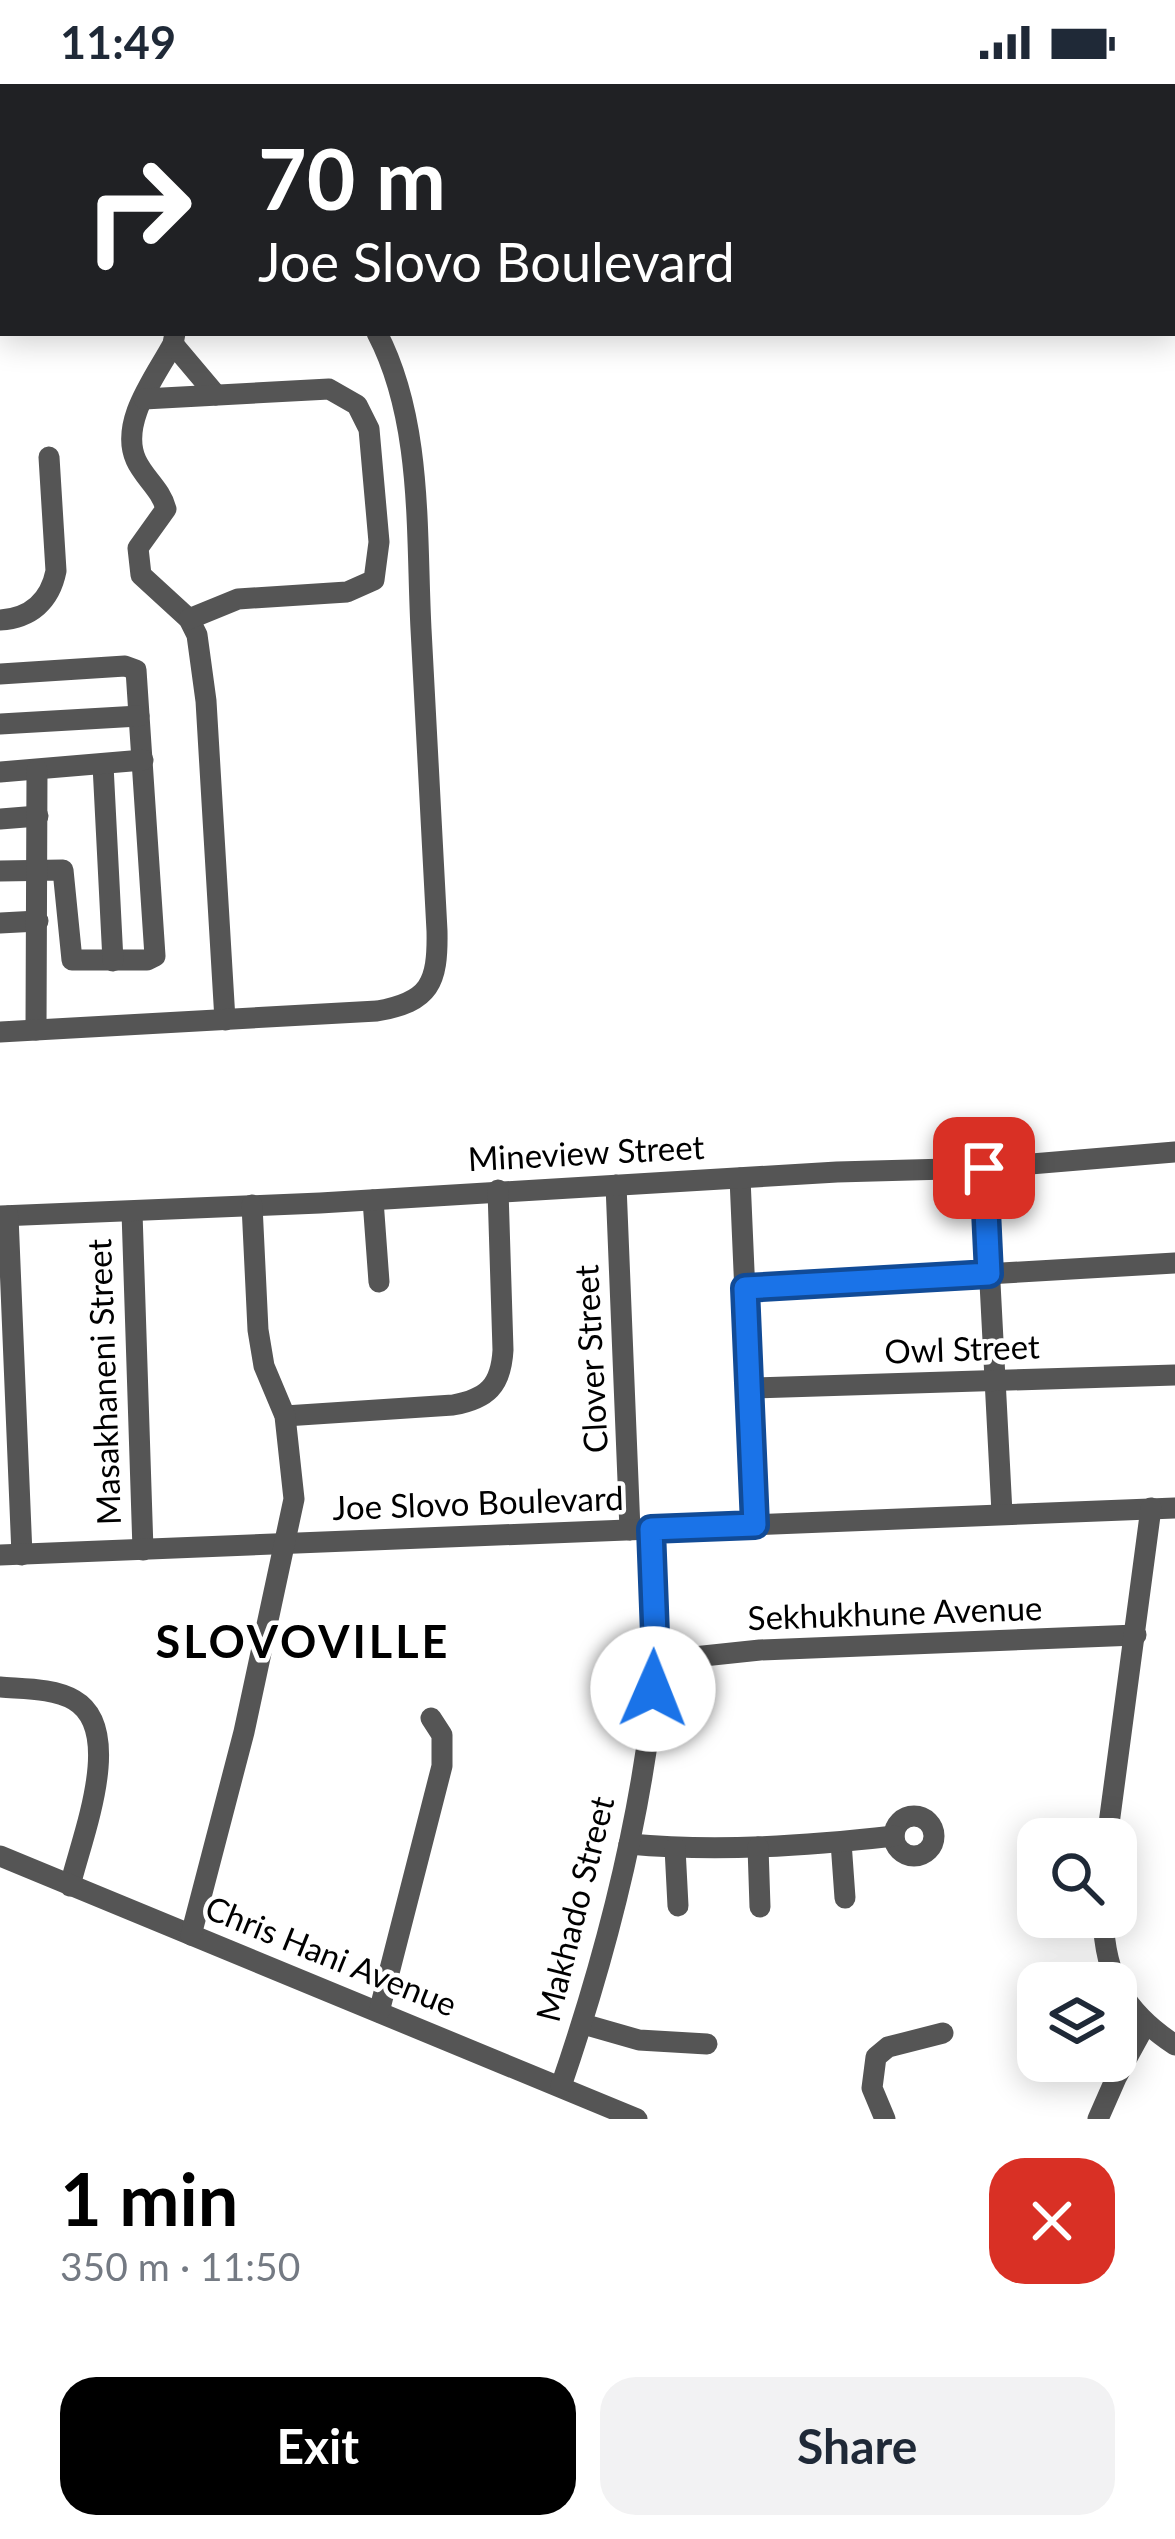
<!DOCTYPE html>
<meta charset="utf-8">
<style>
:root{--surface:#fff;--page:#f2f2f3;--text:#1f2937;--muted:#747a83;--accent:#000}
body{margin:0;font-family:Lato,sans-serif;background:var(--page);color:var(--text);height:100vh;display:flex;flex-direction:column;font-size:45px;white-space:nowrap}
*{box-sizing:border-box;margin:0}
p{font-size:39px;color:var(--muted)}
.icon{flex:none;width:66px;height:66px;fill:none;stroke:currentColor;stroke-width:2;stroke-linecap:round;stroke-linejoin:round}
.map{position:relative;height:2035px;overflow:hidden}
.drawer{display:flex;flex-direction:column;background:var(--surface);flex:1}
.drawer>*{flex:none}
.guide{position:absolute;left:0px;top:0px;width:1176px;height:252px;box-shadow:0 6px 30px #0003;background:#202124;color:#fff;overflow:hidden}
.buttons{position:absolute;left:1017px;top:1734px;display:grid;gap:24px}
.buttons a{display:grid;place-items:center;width:120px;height:120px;border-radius:24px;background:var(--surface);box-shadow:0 6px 30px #0003;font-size:60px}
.pin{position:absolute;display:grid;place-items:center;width:102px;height:102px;color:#fff;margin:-51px;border-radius:24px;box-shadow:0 6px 18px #0006}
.me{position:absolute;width:132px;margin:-66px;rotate:1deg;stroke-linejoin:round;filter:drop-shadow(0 0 9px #0008)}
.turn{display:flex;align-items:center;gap:42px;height:252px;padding:0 60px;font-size:54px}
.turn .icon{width:156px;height:156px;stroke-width:2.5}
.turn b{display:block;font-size:84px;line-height:102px}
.round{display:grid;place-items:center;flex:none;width:126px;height:126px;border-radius:36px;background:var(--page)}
.overview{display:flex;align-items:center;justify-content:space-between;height:204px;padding:0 60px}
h1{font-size:72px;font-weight:700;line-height:90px;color:var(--accent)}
.primary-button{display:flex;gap:24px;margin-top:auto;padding:24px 60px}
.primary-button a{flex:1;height:138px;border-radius:36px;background:var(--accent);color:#fff;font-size:48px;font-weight:700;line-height:138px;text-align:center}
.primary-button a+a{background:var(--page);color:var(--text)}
.status{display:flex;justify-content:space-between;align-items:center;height:84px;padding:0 60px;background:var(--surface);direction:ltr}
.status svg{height:33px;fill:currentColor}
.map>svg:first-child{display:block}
</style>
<div class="status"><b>11:49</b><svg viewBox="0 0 49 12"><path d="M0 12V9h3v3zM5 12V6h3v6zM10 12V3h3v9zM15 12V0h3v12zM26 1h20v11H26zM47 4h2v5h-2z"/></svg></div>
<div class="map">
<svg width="1175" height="2035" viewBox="0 0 1175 2035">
<rect width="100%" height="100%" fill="#fff"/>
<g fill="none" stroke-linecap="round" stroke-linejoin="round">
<g stroke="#555" stroke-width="21">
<polyline points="87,0 92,3"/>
<polyline points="840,3 843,0"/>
<polyline points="1173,123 1175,124"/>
<path d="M 175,249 L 173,260 C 156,292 119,338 136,376 C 144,394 161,405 166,425 L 138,464 L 141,491 L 189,535 L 197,551 L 206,617 L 225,936"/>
<polyline points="173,260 216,311"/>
<polyline points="144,315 329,305 357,321 369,345 379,458 374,496 347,508 238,515 189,535"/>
<path d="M 0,536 C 31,534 50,517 56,487 L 49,373"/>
<polyline points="0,590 125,582 136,586 155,872 147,876 72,876 63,786 0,787"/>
<polyline points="0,640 139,632"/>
<polyline points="103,681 113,877"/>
<polyline points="0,688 143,676"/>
<polyline points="0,735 38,732"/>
<polyline points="0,839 38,837"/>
<polyline points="36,946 37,686"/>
<path d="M 0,948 L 377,927 C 430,918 438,899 437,847 C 431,747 426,646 421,545 C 416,449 423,337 377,249"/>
<polyline points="984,1084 1002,1429"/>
<polyline points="740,1094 755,1441"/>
<polyline points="616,1101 630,1446"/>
<polyline points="373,1116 379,1198"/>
<polyline points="132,1128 143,1466"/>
<polyline points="0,1132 320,1119 837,1088 984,1084 1175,1068"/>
<polyline points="8,1132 22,1471"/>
<polyline points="745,1204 1175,1179"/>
<polyline points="751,1304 1175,1291"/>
<path d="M 285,1332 L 453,1321 C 487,1315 501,1302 503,1266 L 498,1106"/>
<polyline points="0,1471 1175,1424"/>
<polyline points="656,1577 760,1566 1136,1551"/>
<path d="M 0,1603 C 23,1605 54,1604 74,1616 C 126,1646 81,1755 70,1802"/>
<circle cx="914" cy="1752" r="20"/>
<polyline points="1107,1755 1151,1424"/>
<polyline points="841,1758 845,1814"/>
<path d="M 629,1760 C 717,1768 806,1762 894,1752"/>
<polyline points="758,1763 760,1823"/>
<polyline points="675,1764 678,1822"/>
<polyline points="0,1772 637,2035"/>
<path d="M 1103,1833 C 1105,1894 1125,1928 1175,1961"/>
<polyline points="191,1851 244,1648 294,1415 285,1332 264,1282 258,1246 252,1121"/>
<polyline points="379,1928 442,1682 442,1651 431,1634"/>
<polyline points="583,1940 639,1956 707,1960"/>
<path d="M 561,2002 C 607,1868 644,1725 656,1583 C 659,1540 651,1490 651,1446"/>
<polyline points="885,2035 872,2004 876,1973 888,1963 943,1949"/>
<polyline points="1098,2035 1116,1994 1145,1941"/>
</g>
</g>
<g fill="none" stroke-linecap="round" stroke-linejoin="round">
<defs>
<polyline id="route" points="653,1605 656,1577 651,1445 755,1441 745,1204 989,1190 984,1084"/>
</defs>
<use href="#route" stroke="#114b97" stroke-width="30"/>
<use href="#route" stroke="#1a73e8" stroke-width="21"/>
</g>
<g text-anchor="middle" stroke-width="9" stroke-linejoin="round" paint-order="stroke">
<g font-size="33" fill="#000" stroke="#fff">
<text transform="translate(586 1069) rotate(-3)" y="12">Mineview Street</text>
<text transform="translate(962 1265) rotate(-2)" y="12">Owl Street</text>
<text transform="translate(591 1275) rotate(-93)" y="12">Clover Street</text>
<text transform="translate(104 1298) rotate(-92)" y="12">Masakhaneni Street</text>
<text transform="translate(478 1419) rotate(-2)" y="12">Joe Slovo Boulevard</text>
<text transform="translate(895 1529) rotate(-2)" y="12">Sekhukhune Avenue</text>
<text transform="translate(575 1825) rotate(-76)" y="12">Makhado Street</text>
<text transform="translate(331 1872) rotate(22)" y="12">Chris Hani Avenue</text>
</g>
<g font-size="45" font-weight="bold" letter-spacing="3" fill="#000" stroke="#fff">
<text x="303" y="1574">SLOVOVILLE</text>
</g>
</g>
</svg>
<div class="buttons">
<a><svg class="icon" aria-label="search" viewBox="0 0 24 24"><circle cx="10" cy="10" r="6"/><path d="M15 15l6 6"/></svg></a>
<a><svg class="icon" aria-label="layers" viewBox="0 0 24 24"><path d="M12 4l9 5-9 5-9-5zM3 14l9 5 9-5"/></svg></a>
</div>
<div class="pin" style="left:984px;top:1084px;background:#d93025"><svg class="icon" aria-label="arrive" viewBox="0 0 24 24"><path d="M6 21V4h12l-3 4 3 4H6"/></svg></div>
<svg class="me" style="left:653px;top:1605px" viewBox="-20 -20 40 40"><circle r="19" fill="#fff"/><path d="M0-13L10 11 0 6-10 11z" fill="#1a73e8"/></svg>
<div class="guide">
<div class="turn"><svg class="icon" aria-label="right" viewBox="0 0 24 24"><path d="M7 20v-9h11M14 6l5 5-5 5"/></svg><div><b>70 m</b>Joe Slovo Boulevard</div></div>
</div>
</div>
<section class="drawer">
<div class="overview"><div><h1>1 min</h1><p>350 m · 11:50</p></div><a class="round" style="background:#d93025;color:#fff"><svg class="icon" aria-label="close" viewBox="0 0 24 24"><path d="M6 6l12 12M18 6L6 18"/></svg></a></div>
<div class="primary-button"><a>Exit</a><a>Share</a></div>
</section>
